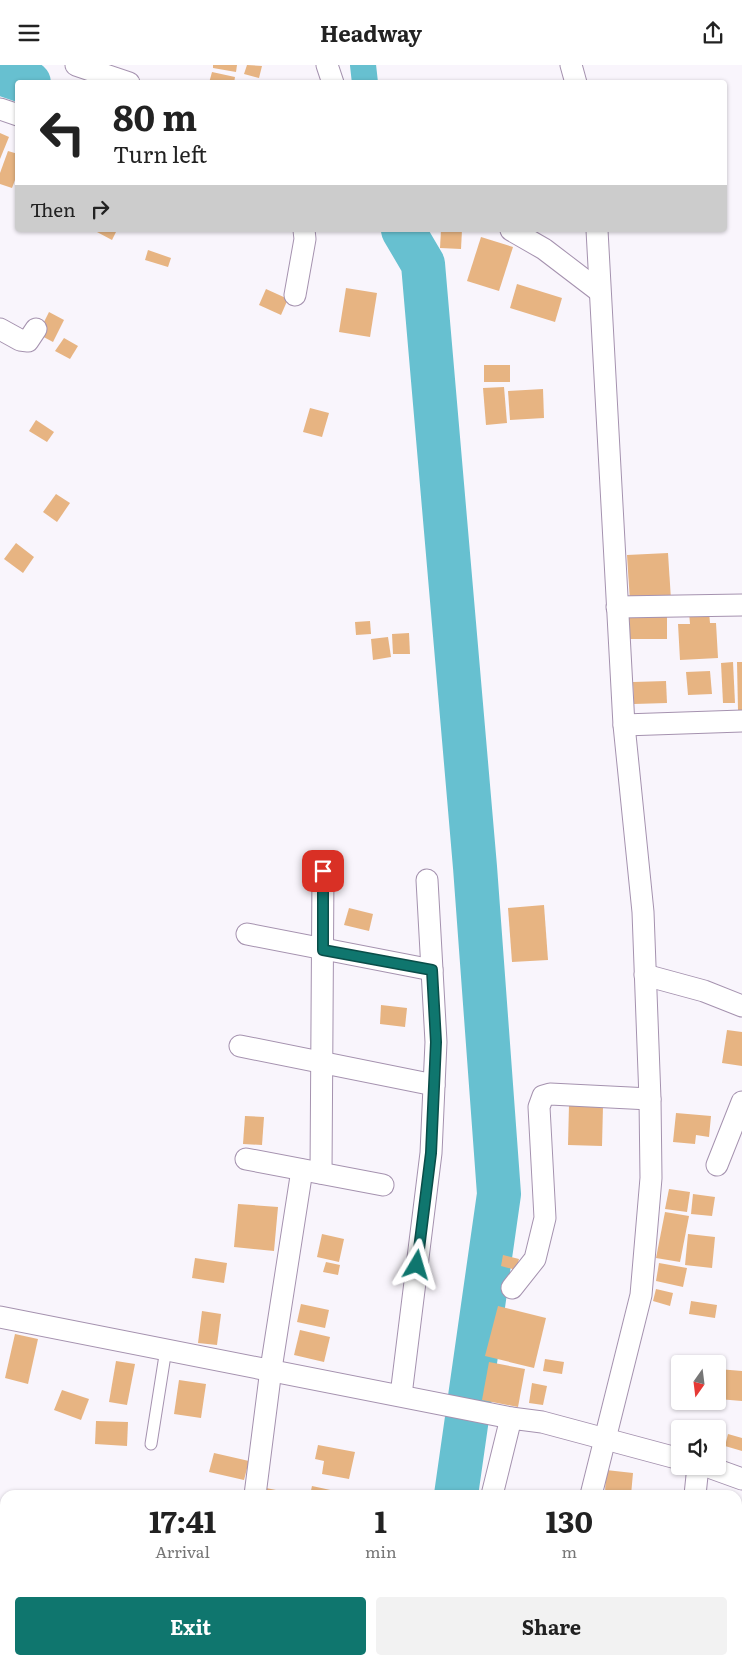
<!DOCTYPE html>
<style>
:root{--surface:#fff;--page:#f2f2f2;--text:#222;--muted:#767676;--accent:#0f766e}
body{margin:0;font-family:Literata,serif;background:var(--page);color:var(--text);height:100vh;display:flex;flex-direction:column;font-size:19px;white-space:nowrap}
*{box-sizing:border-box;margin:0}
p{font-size:16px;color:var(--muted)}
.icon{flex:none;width:28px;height:28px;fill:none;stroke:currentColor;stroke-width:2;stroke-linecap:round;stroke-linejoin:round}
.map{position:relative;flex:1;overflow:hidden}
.panel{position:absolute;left:0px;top:1425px;width:742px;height:175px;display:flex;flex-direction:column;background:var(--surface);border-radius:15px 15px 0 0;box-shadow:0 1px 4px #0004}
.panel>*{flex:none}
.guide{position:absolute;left:15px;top:15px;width:712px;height:152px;border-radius:5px;box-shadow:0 1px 4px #0004;background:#fff;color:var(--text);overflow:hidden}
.needle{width:32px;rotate:194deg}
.controls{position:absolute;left:671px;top:1290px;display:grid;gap:10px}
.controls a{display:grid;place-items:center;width:55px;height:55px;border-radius:5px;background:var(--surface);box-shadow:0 1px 4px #0004;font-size:25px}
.pin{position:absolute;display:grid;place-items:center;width:42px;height:42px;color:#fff;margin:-21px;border-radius:10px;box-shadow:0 2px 8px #0006}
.me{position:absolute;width:55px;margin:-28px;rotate:7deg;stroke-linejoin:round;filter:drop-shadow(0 0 4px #0008)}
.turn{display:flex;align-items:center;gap:18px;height:105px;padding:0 15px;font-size:22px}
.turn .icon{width:65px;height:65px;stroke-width:2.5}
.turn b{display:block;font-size:35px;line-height:42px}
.then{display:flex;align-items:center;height:48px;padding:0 15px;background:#0003;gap:10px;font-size:19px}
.eta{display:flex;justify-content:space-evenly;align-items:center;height:85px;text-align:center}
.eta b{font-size:30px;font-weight:700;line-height:35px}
.cta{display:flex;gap:10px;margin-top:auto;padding:10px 15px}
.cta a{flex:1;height:58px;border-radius:5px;background:var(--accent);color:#fff;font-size:20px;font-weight:700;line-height:58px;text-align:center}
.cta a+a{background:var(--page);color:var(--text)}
header{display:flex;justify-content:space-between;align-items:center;height:65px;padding:0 15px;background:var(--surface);font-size:22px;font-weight:700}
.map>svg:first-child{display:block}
</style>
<header><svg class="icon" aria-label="menu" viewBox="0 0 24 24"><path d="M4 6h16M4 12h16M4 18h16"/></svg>Headway<svg class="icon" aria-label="share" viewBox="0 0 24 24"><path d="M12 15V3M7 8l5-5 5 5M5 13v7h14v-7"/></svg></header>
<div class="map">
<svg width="742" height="1600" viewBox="0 0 742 1600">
<rect width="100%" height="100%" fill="#f9f5fc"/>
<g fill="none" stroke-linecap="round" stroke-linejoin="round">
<polyline stroke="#67c0d0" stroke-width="26" points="363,0 365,18"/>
<g stroke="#67c0d0" stroke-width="44">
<polyline points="0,8 29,18"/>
<polyline points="403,165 423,199 475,802 499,1129 456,1430"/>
<polyline points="432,1600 433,1595"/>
</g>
</g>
<g fill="#e7b482">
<polygon points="213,0 237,0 236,7 213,3"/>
<polygon points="247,0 262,1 259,13 244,9"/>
<polygon points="212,7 235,12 234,18 209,18"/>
<polygon points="0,68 9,72 0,94"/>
<polygon points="8,86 18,89 18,107 12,123 0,119 0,108"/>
<polygon points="98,165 117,165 112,175 97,167"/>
<polygon points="441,165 462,165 461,184 440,183"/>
<polygon points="481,172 513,182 499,226 467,216"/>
<polygon points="148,185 171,193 168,202 145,195"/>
<polygon points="517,219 562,233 555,257 510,243"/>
<polygon points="346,223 377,228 370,272 339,267"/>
<polygon points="266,224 288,234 281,250 259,240"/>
<polygon points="49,247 64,255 53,277 38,269"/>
<polygon points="64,273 78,281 70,294 55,286"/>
<rect x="484" y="300" width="26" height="17"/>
<polygon points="504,322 507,358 486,360 483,323"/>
<polygon points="543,324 544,353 510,355 508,326"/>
<polygon points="310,343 329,348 322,372 303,367"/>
<polygon points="36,355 54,367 47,377 29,366"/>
<polygon points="56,429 70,438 57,457 43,447"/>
<polygon points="16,478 34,492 23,508 4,494"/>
<polygon points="668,488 671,535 630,537 627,490"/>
<polygon points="689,547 709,547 710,558 716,558 718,593 680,595 678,559 690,559"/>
<rect x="627" y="551" width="40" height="23"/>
<polygon points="370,556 371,569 356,570 355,557"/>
<polygon points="409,568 410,589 393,589 392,569"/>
<polygon points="388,572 391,592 373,595 371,574"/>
<polygon points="733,597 735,638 723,638 721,598"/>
<polygon points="737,597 742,597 742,645 738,645"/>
<polygon points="710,606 712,629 688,630 686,607"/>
<polygon points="666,616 667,638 634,639 633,617"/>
<polygon points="544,840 548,895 512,897 508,843"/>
<polygon points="349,843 373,849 369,866 344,860"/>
<polygon points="381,940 407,943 405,962 380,959"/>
<polygon points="727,965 742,967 742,1001 722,998"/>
<polygon points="569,1040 603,1041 602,1081 568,1080"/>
<polygon points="676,1048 711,1051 709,1072 696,1070 695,1079 673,1077"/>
<polygon points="245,1051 264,1052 262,1080 243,1079"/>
<polygon points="669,1124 690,1127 687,1147 665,1144"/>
<polygon points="693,1129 715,1132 712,1151 691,1149"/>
<polygon points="238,1139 278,1142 274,1186 234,1182"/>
<polygon points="665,1147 689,1151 680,1197 656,1193"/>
<polygon points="322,1169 344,1174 339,1197 317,1192"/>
<polygon points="688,1169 715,1172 712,1203 685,1200"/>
<polygon points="503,1190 519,1194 516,1205 501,1201"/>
<polygon points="195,1193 227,1198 224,1218 192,1213"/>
<polygon points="326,1197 340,1200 338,1210 323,1207"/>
<polygon points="659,1198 687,1203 683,1222 656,1216"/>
<polygon points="656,1224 673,1228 670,1241 653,1236"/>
<polygon points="691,1236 717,1240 715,1253 689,1249"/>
<polygon points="301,1239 329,1245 325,1263 297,1257"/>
<polygon points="498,1241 546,1253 534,1303 485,1291"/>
<polygon points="202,1246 221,1249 217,1280 198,1278"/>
<polygon points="300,1265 330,1272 324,1297 294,1290"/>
<polygon points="15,1269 38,1274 28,1319 5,1313"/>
<polygon points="545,1294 564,1297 562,1309 543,1306"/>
<polygon points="116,1296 135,1299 127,1340 109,1337"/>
<polygon points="489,1297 525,1304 518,1342 482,1335"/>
<polygon points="718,1304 742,1306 742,1336 718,1334"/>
<polygon points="179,1315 206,1319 201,1353 174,1349"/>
<polygon points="532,1318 547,1321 543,1340 529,1338"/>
<polygon points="62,1325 89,1334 81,1355 54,1345"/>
<polygon points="96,1356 128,1357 127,1381 95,1379"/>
<polygon points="728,1369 742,1373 742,1386 725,1381"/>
<polygon points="318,1380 355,1387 349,1414 322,1409 324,1396 315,1394"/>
<polygon points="214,1388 249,1396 244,1415 209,1407"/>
<polygon points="606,1405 633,1408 631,1430 605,1428"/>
<polygon points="312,1421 349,1429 349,1430 310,1430"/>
<polygon points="266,1423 296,1429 296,1430 265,1430"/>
<polygon points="505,1595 547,1595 546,1600 527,1600"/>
</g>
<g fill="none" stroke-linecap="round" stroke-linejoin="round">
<defs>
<polyline id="lane" points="151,1379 166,1284"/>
<g id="street">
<polyline points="76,0 129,18"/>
<polyline points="327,0 333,18"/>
<polyline points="571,0 576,18"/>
<polyline points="0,44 18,50"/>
<polyline points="511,165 544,184 599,226"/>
<polyline points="295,230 305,174 304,165"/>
<polyline points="0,264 20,275 28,276 36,264"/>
<polyline points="617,542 742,540"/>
<polyline points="624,660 742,656"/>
<polyline points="247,869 432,905"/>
<polyline points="645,910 704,926 742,941"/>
<polyline points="240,981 434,1020"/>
<polyline points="246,1094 383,1120"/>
<polyline points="717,1100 742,1037"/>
<polyline points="321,1108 323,806"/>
<polyline points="512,1223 535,1194 545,1153 539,1042 543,1031 550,1029 650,1034"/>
<polyline points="0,1252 511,1353"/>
<polyline points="401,1330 431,1088 436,977 427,815"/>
<polyline points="706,1401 742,1414"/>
<polyline points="255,1430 271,1304 302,1105"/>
<polyline points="492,1430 511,1353 542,1357 680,1394"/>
<polyline points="591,1430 641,1230 651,1113 650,1034 643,847 624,660 597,165"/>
<polyline points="695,1430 698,1401"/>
<polyline points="562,1600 563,1595"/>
<polyline points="678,1600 678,1595"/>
</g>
</defs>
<use href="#lane" stroke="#a592af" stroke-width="13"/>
<use href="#street" stroke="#a592af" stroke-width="23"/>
<use href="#lane" stroke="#fff" stroke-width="11"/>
<use href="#street" stroke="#fff" stroke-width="21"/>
</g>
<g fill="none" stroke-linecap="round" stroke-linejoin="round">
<defs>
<polyline id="route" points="323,806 323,885 432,905 436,977 431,1088 417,1200"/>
</defs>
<use href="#route" stroke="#0a4d48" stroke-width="12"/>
<use href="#route" stroke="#0f766e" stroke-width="9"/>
</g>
</svg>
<div class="controls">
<a><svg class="needle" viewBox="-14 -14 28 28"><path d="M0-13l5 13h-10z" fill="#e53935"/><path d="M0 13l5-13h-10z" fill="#767676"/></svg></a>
<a><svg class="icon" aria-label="sound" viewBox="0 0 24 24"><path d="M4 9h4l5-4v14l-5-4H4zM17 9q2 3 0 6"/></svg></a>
</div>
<div class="pin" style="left:323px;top:806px;background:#d93025"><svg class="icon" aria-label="arrive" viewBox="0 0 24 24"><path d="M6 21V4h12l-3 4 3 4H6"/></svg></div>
<svg class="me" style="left:417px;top:1200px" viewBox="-20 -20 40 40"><path d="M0-17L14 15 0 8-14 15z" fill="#0f766e" stroke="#fff" stroke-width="4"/></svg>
<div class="guide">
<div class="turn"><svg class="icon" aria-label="left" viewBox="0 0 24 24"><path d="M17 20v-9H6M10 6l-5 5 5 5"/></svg><div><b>80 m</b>Turn left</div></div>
<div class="then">Then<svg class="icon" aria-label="right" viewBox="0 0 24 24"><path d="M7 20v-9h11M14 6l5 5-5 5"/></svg></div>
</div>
<section class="panel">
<div class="eta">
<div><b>17:41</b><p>Arrival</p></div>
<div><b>1</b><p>min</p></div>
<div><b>130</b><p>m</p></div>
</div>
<div class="cta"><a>Exit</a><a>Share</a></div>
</section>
</div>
